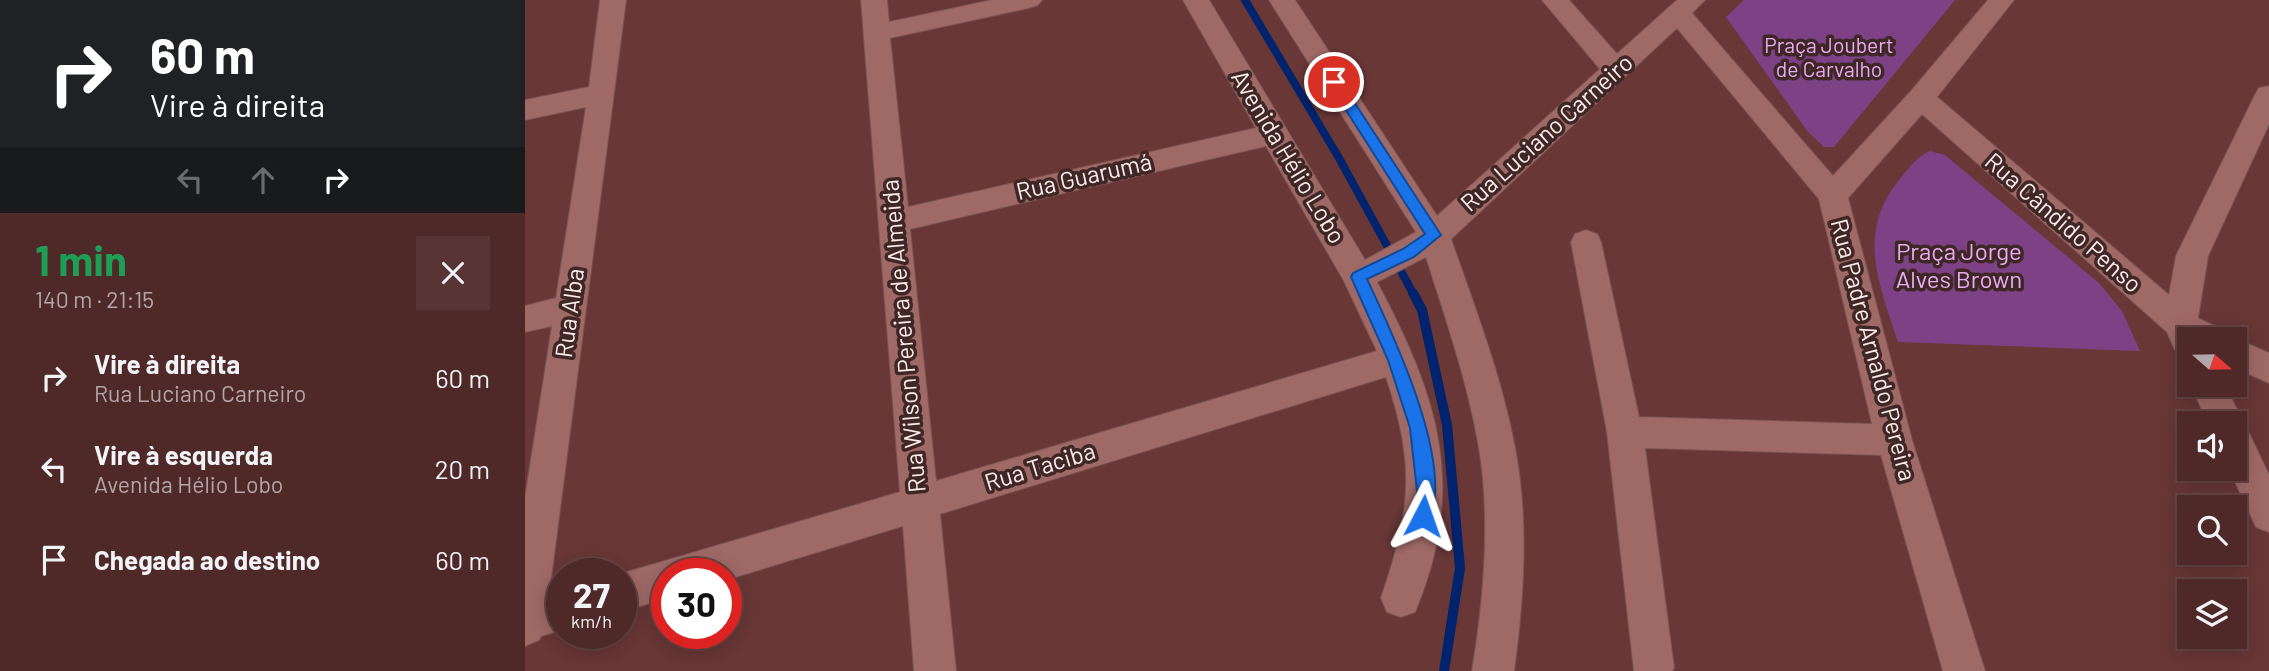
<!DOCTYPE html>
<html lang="pt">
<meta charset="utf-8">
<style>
:root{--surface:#4e2928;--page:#583534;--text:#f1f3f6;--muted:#b3a6a8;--line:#654545}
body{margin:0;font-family:Barlow,sans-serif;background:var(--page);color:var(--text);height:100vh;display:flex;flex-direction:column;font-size:26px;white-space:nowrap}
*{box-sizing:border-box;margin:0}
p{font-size:23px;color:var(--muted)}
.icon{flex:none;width:38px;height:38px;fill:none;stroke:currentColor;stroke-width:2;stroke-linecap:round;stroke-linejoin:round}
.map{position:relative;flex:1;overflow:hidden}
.drawer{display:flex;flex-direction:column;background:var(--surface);width:525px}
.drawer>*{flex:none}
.guide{background:#202124;color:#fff;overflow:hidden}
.needle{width:46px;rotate:110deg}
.fabs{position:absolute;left:1652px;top:327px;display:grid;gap:14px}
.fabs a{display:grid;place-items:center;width:70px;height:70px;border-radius:0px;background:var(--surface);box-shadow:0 4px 18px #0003,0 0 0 2px var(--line);font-size:35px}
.speed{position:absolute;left:21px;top:558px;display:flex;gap:14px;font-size:35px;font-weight:700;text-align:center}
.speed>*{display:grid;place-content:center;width:91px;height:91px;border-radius:50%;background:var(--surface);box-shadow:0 4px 18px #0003,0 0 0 2px var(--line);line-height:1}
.speed small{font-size:18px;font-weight:400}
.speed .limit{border:10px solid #d22;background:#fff;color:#111}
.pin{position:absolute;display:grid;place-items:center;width:60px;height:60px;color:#fff;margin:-30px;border:4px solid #fff;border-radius:50%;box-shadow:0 2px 7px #0007}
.me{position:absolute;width:77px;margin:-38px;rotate:4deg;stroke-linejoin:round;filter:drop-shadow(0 0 5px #0008)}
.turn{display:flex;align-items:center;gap:24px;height:147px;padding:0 35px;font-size:32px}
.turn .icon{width:91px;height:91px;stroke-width:2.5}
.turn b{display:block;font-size:49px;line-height:60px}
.lanes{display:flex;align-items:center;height:66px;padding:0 35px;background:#0003;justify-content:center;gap:35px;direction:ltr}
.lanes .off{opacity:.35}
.round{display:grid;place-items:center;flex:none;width:74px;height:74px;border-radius:0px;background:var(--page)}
.head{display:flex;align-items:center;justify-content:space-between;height:119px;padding:0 35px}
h1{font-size:42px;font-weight:700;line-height:52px;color:#1e9e55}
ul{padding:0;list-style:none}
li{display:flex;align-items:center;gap:21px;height:91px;padding:0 35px}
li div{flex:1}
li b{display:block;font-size:26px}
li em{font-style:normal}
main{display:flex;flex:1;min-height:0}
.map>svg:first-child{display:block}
</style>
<main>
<section class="drawer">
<div class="guide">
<div class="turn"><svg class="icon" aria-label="right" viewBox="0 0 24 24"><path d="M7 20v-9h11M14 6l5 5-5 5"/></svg><div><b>60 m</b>Vire à direita</div></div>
<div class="lanes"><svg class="icon off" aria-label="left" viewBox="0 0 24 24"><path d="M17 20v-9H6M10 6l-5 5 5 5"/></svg><svg class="icon off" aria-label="ahead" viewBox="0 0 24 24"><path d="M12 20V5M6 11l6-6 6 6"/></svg><svg class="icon" aria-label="right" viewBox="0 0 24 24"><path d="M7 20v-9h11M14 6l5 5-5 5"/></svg></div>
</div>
<div class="head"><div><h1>1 min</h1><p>140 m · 21:15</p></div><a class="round"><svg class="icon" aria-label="close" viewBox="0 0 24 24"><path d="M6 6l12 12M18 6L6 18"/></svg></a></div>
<ul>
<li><svg class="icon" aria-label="right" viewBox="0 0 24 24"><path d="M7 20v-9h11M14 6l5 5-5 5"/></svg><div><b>Vire à direita</b><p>Rua Luciano Carneiro</p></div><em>60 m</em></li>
<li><svg class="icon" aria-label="left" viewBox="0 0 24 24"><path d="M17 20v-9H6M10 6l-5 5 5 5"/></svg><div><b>Vire à esquerda</b><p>Avenida Hélio Lobo</p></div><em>20 m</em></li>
<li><svg class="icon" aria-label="arrive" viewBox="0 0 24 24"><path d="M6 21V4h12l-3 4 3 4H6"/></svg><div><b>Chegada ao destino</b></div><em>60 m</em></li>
</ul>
</section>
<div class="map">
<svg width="1744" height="671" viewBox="0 0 1744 671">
<rect width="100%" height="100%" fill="#683736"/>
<g fill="#7d4286">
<polygon points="1219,0 1430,0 1309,147 1299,147 1283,132 1201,17"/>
<path d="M 1405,151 L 1420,155 L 1574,283 L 1597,311 L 1615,351 L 1373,342 C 1354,284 1331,233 1374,180 C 1384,168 1391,157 1405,151 Z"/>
</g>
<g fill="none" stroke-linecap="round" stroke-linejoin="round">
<polyline stroke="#01236e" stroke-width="8" points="720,0 814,158 889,295"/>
<polyline stroke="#01236e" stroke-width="10" points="888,293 897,310 922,425 935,568 919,671"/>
<defs>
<g id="minor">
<polygon points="75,0 101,0 24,594 37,590 37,630 16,636 14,640 0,646 0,498 27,326 0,332 0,306 31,298 61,107 0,120 0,100 64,87"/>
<path d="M 336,0 L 362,0 L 364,22 L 467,0 L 517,0 L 513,5 L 504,8 L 365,38 L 383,207 L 731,128 L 658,0 L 684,0 L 840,260 L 891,232 L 744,0 L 770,0 L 912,216 L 1075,69 L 1017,0 L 1044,0 L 1092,54 L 1152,0 L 1180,0 L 1167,13 L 1308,176 L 1386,91 L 1463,0 L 1489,0 L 1412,97 L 1644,295 L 1651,256 L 1730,95 L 1734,88 L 1744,86 L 1744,124 L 1683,256 L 1673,318 L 1697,330 L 1701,340 L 1664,340 L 1662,354 L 1650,350 L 1642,332 L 1397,114 L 1323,198 L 1387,440 L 1460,671 L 1418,671 L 1356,455 L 1120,448 L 1149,668 L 1147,671 L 1109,671 L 1082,432 L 1046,242 L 1050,234 L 1061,230 L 1072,234 L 1076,242 L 1114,417 L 1347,424 L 1294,199 L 1152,28 L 926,239 C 950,308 977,377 990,448 C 1004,521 999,598 989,671 L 947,671 C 959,599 966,521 954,448 C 943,383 921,320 901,257 L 852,282 C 913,397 943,486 890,612 L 876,617 L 862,612 L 856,598 C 886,510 891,467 861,377 L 415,514 L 431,671 L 389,671 L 378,526 L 201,580 L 201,574 L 142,574 L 142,598 L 96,612 L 95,574 L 375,492 ZM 741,146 L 819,281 L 852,351 L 411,481 L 385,229 Z"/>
<polygon points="1710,338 1744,353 1744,383 1710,368 1710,340 1706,340"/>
<polygon points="1666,385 1700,385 1719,424 1717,429 1723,431 1744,475 1744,532 1731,527 1704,469 1710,469 1710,424 1683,424"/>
</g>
</defs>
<use href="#minor" stroke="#7a5352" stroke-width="2"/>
<use href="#minor" fill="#9f6966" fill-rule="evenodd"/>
</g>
<path fill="#1a73e8" stroke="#114b97" stroke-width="2" d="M 809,78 L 814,79 L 916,235 L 889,257 L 842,279 C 868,335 930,463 904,522 L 898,525 L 891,522 L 889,516 L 892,491 L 885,428 L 863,360 L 826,277 L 828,273 L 878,249 L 900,234 L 803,82 Z"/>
<g text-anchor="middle" stroke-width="7" stroke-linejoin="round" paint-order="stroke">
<g font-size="21" fill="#e9abf3" stroke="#3e2725">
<text x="1304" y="53">Praça Joubert<tspan x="1304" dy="24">de Carvalho</tspan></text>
</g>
<g font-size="24" fill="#feebe9" stroke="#3e2725">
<text transform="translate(1022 133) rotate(-42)" y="8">Rua Luciano Carneiro</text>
<text transform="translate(763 157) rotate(59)" y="8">Avenida Hélio Lobo</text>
<text transform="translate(559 177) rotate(-13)" y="8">Rua Guarumá</text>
<text transform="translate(1538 223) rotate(41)" y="8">Rua Cândido Penso</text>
<text transform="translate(45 313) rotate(-82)" y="8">Rua Alba</text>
<text transform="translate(379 336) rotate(-95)" y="8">Rua Wilson Pereira de Almeida</text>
<text transform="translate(1348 350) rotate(75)" y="8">Rua Padre Arnaldo Pereira</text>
<text transform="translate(515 467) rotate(-17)" y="8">Rua Taciba</text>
</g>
<g font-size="24" fill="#e9abf3" stroke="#3e2725">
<text x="1434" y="260">Praça Jorge<tspan x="1434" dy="28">Alves Brown</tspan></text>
</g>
</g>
</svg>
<div class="fabs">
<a><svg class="needle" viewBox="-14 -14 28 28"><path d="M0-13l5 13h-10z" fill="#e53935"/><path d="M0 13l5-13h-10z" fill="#b3a6a8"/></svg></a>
<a><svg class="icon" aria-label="sound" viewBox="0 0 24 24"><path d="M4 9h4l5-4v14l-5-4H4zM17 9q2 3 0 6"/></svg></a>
<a><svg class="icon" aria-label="search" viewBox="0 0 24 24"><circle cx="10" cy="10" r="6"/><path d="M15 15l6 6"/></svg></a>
<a><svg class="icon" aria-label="layers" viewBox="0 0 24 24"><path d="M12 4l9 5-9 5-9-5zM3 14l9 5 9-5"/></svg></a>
</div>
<div class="speed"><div>27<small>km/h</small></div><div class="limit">30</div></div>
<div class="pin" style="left:809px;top:82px;background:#d93025"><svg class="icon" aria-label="arrive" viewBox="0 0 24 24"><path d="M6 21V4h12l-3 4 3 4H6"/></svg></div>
<svg class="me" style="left:898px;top:516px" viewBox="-20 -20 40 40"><path d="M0-17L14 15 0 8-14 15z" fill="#1a73e8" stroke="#fff" stroke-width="4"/></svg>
</div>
</main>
